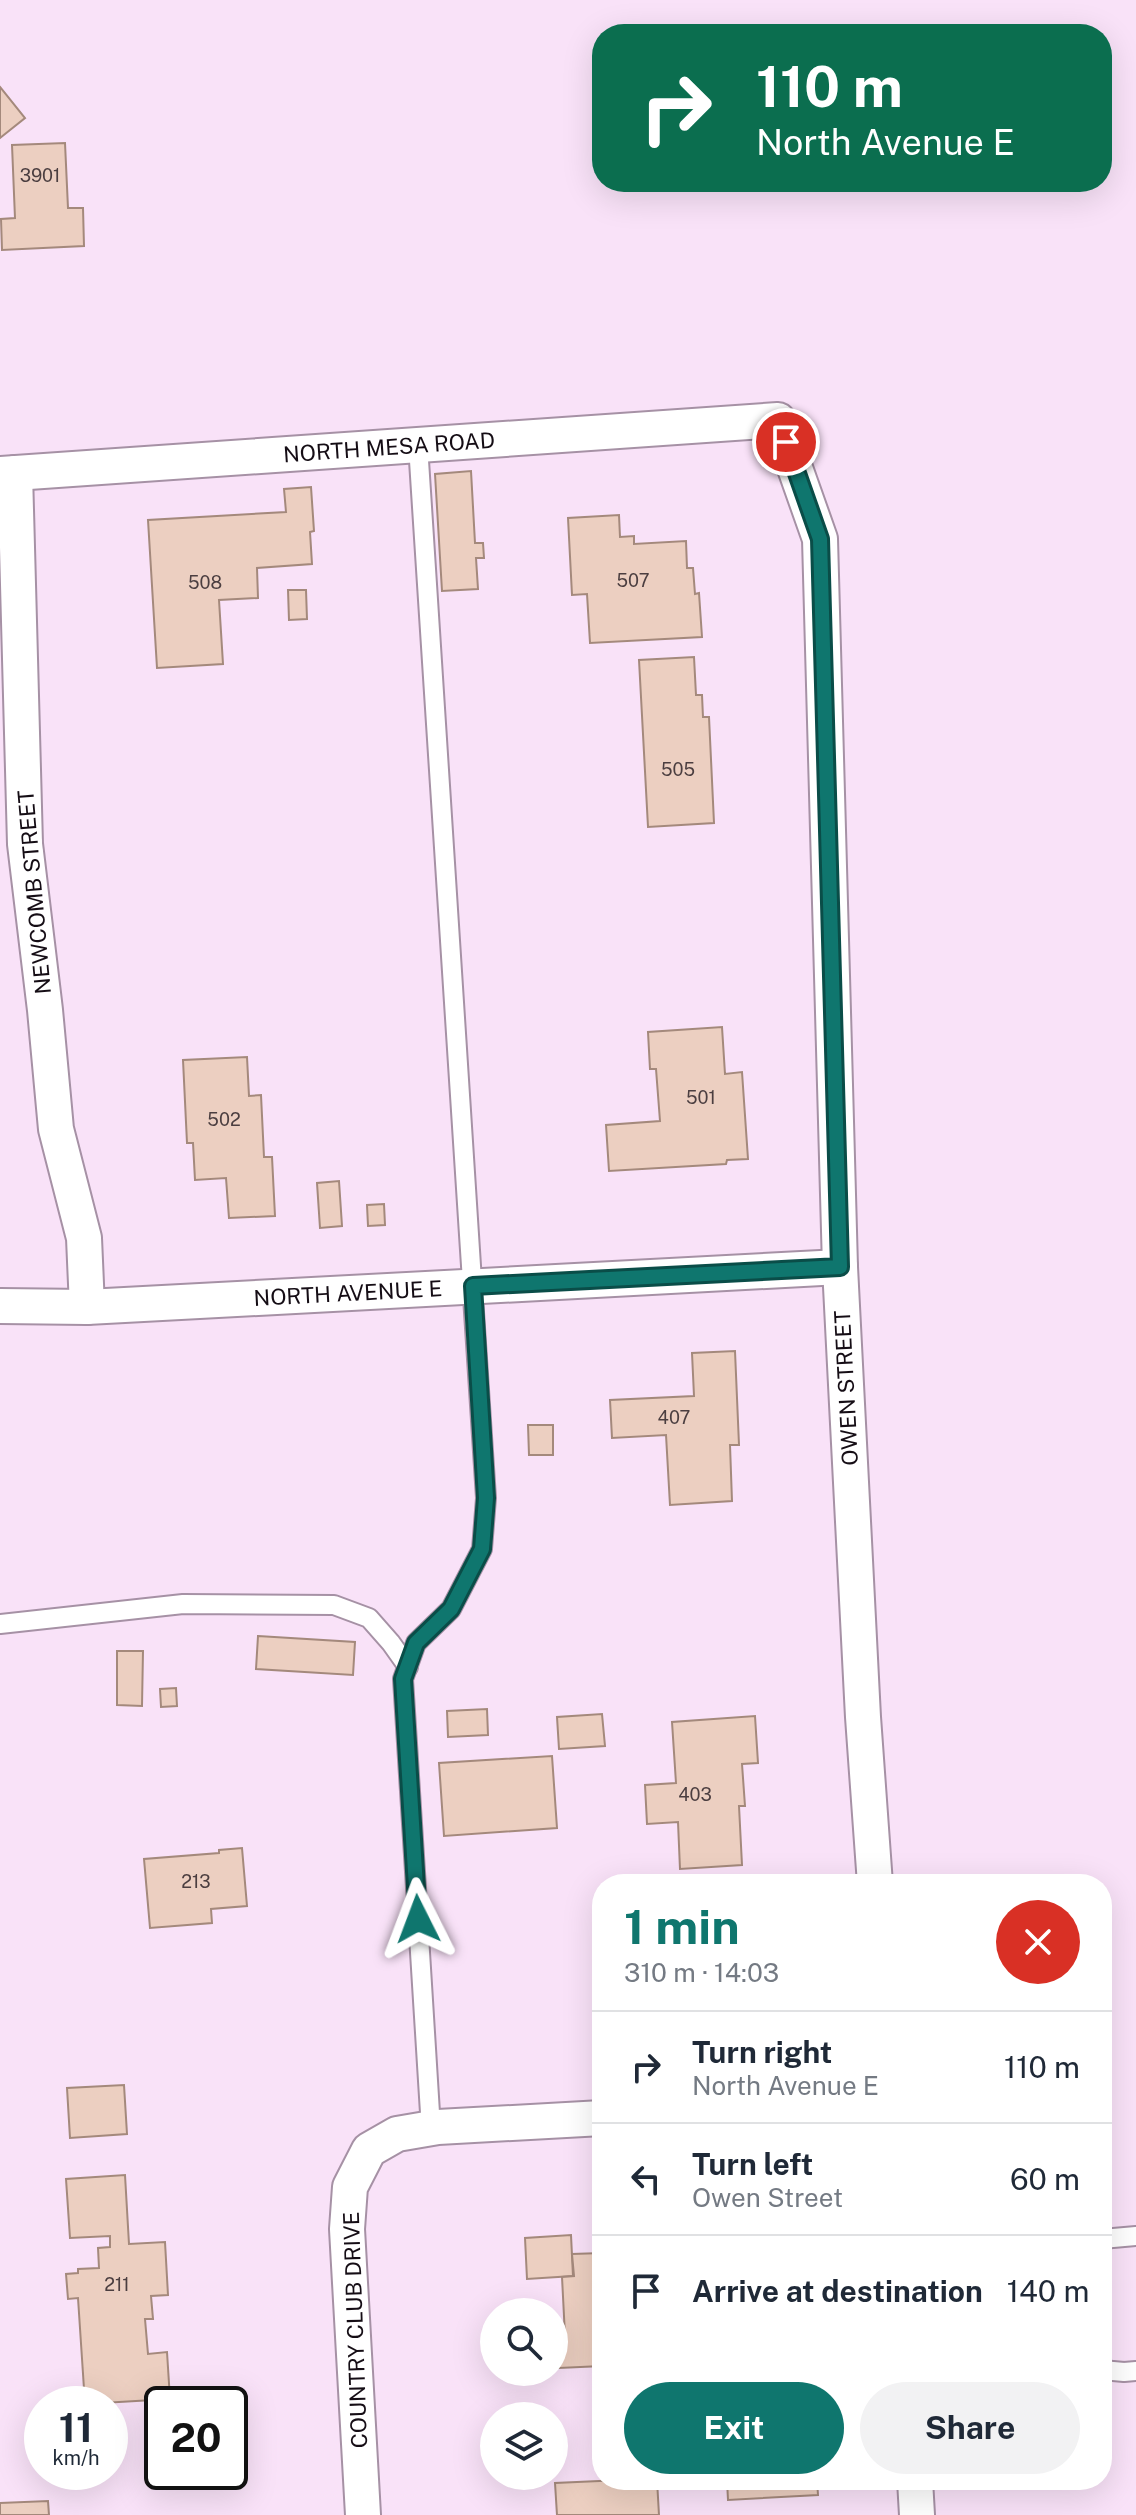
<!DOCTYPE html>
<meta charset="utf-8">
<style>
:root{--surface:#fff;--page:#f2f2f3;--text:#1f2937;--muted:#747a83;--line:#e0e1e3;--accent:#0f766e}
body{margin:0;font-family:"Public Sans",sans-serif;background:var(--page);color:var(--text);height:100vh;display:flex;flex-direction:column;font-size:30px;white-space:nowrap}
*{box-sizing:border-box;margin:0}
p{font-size:26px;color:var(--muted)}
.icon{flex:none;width:44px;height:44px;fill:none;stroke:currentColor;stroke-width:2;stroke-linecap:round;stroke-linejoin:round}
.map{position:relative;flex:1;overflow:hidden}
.details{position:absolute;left:592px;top:1874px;width:520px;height:616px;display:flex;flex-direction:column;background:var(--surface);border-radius:32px;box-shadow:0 8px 32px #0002}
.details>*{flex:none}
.banner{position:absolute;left:592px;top:24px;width:520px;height:168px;border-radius:32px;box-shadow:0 8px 32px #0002;background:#0b6e4f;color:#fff;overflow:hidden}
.buttons{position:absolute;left:480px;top:2298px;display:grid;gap:16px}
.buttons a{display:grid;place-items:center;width:88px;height:88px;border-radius:50%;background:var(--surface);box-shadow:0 8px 32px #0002;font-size:40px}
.speed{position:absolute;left:24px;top:2386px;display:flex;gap:16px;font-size:40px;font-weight:700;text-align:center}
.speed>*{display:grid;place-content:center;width:104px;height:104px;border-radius:50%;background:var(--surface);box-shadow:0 8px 32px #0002;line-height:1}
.speed small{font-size:20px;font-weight:400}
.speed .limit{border:4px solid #111;border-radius:12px;background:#fff;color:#111}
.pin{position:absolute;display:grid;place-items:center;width:68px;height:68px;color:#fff;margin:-34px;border:4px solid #fff;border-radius:50%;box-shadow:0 2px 8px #0007}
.me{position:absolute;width:88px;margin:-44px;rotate:357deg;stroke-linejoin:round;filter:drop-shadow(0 0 6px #0008)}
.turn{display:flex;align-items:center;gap:28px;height:168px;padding:0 32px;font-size:36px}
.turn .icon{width:104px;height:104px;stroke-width:2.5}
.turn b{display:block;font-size:56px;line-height:68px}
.round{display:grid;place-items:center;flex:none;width:84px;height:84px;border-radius:42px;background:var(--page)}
.overview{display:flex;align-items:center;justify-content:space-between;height:136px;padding:0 32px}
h1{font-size:48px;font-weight:700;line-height:60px;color:var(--accent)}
.primary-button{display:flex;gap:16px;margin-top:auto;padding:16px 32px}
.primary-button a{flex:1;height:92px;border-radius:48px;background:var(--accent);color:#fff;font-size:32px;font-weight:700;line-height:92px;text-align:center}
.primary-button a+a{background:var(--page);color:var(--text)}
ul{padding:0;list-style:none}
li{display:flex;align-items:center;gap:24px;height:112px;padding:0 32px;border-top:2px solid var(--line)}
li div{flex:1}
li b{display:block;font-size:30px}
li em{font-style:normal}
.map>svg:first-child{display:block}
</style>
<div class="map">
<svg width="1136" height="2515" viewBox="0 0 1136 2515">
<rect width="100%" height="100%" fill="#f9e2f8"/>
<g fill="#eccfc1" stroke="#a4897c" stroke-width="2">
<polygon points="0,87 25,118 0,138"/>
<polygon points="65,143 68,208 83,208 84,246 2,250 1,219 15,218 12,145"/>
<polygon points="471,471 475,543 483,543 484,558 476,558 478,589 442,591 435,474"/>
<polygon points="311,487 314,531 310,532 312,564 257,568 258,598 219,600 223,664 157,668 148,520 286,512 284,489"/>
<polygon points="619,515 620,537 634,536 634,544 686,541 687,568 693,568 695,594 699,593 702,637 590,643 587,594 572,595 568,518"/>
<polygon points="288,590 306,590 307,619 289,620"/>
<polygon points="694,657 696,695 702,695 703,717 709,717 714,823 648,827 639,660"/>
<polygon points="722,1027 725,1074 742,1072 748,1159 727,1160 726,1164 609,1171 606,1125 660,1121 656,1069 650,1069 648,1032"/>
<polygon points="247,1057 249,1096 261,1095 264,1157 272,1157 275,1216 229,1218 226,1178 195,1180 193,1143 187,1143 183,1060"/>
<polygon points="339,1181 342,1226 320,1228 317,1183"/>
<polygon points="384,1204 385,1225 368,1226 367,1205"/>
<polygon points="735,1351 739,1445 730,1445 732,1501 670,1505 666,1435 612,1438 610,1400 694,1396 692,1353"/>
<polygon points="528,1425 553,1425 553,1455 529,1455"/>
<polygon points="258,1636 355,1642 353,1675 256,1669"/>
<polygon points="117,1651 143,1651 142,1706 117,1705"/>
<polygon points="176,1688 177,1706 161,1707 160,1689"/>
<polygon points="487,1709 488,1735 448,1737 447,1711"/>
<polygon points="602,1714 605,1746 559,1749 557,1717"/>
<polygon points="755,1716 758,1763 742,1764 745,1806 739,1806 742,1865 680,1869 678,1822 647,1824 645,1785 676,1783 672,1722"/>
<polygon points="552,1756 557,1828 444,1836 439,1763"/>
<polygon points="242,1848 247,1906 211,1909 212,1923 150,1928 144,1859 219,1853 219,1850"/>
<polygon points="124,2085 127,2134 70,2138 67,2088"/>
<polygon points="125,2175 129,2244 165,2242 168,2295 151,2296 153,2319 145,2319 148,2354 167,2352 170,2399 85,2404 78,2298 68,2299 66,2274 78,2273 78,2269 99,2268 98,2248 110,2247 110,2236 70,2238 66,2179"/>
<polygon points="571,2235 573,2276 527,2279 525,2238"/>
<polygon points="602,2253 602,2366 559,2368 557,2336 565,2336 562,2277 574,2276 572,2254"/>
<polygon points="622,2480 657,2480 659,2515 557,2515 555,2483"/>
<polygon points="727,2480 817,2480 818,2495 728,2500"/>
<polygon points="48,2501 49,2515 0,2515 0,2503"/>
</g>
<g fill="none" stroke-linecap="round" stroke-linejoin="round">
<defs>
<g id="service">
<polyline points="418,445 486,1498 482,1549 451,1609 416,1643 403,1679 431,2129"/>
<polyline points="0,1624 183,1604 334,1605 369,1618 391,1643 408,1667"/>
<polyline points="1102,2239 1136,2236"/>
<polyline points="1102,2370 1124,2372 1136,2371"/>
</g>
<g id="minor">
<polyline points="15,473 25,844 45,1010 56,1129 84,1238 87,1307"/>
<polyline points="0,474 778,420 820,539 840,1267 863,1717 875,1884"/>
<polyline points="0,1306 87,1307 840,1267"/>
<polyline points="915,2480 917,2515"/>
<polyline points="363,2515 347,2229 350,2187 369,2150 397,2134 438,2127 602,2118"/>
</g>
</defs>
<use href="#service" stroke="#a691a5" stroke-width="22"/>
<use href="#minor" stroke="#a691a5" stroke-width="38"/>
<use href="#service" stroke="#fff" stroke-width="18"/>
<use href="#minor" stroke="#fff" stroke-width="34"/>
</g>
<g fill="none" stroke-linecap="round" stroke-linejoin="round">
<defs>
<polyline id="route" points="418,1919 403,1679 416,1643 451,1609 482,1549 486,1498 473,1286 840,1267 820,539 786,442"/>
</defs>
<use href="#route" stroke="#0a4d48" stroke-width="20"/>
<use href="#route" stroke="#0f766e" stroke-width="14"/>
</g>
<g text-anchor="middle" stroke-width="8" stroke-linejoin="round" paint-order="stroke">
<g font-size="18" fill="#4b3e40">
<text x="40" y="182">3901</text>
<text x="633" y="587">507</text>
<text x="205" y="589">508</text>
<text x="678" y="776">505</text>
<text x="701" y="1104">501</text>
<text x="224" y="1126">502</text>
<text x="674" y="1424">407</text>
<text x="695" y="1801">403</text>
<text x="196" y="1888">213</text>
<text x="117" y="2291">211</text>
</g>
<g font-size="22" fill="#150d15" stroke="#fff">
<text transform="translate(389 447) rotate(-4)" y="8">NORTH MESA ROAD</text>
<text transform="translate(34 892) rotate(-95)" y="8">NEWCOMB STREET</text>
<text transform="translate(348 1293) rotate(-3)" y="8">NORTH AVENUE E</text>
<text transform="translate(846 1388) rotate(-93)" y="8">OWEN STREET</text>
<text transform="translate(355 2330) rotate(-92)" y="8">COUNTRY CLUB DRIVE</text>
</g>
</g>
</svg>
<div class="buttons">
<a><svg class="icon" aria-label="search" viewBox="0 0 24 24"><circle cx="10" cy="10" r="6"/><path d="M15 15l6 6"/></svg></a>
<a><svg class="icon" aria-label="layers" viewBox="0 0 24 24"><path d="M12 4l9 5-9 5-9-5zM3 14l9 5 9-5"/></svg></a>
</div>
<div class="speed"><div>11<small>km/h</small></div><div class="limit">20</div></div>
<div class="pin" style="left:786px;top:442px;background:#d93025"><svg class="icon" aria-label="arrive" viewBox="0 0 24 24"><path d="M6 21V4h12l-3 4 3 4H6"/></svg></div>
<svg class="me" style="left:418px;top:1919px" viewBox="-20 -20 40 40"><path d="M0-17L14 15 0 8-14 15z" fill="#0f766e" stroke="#fff" stroke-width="4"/></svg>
<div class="banner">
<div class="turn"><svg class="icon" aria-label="right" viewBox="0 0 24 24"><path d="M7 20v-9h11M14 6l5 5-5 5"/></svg><div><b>110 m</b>North Avenue E</div></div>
</div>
<section class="details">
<div class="overview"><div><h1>1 min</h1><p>310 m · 14:03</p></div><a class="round" style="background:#d93025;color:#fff"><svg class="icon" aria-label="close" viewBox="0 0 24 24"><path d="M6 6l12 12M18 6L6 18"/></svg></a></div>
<ul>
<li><svg class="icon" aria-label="right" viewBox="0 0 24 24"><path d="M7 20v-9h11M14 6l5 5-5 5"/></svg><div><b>Turn right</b><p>North Avenue E</p></div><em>110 m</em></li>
<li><svg class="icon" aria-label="left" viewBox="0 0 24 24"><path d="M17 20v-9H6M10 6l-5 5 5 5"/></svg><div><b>Turn left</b><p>Owen Street</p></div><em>60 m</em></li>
<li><svg class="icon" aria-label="arrive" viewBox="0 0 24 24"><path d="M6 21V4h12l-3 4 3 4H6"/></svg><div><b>Arrive at destination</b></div><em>140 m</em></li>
</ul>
<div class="primary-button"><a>Exit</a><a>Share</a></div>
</section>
</div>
